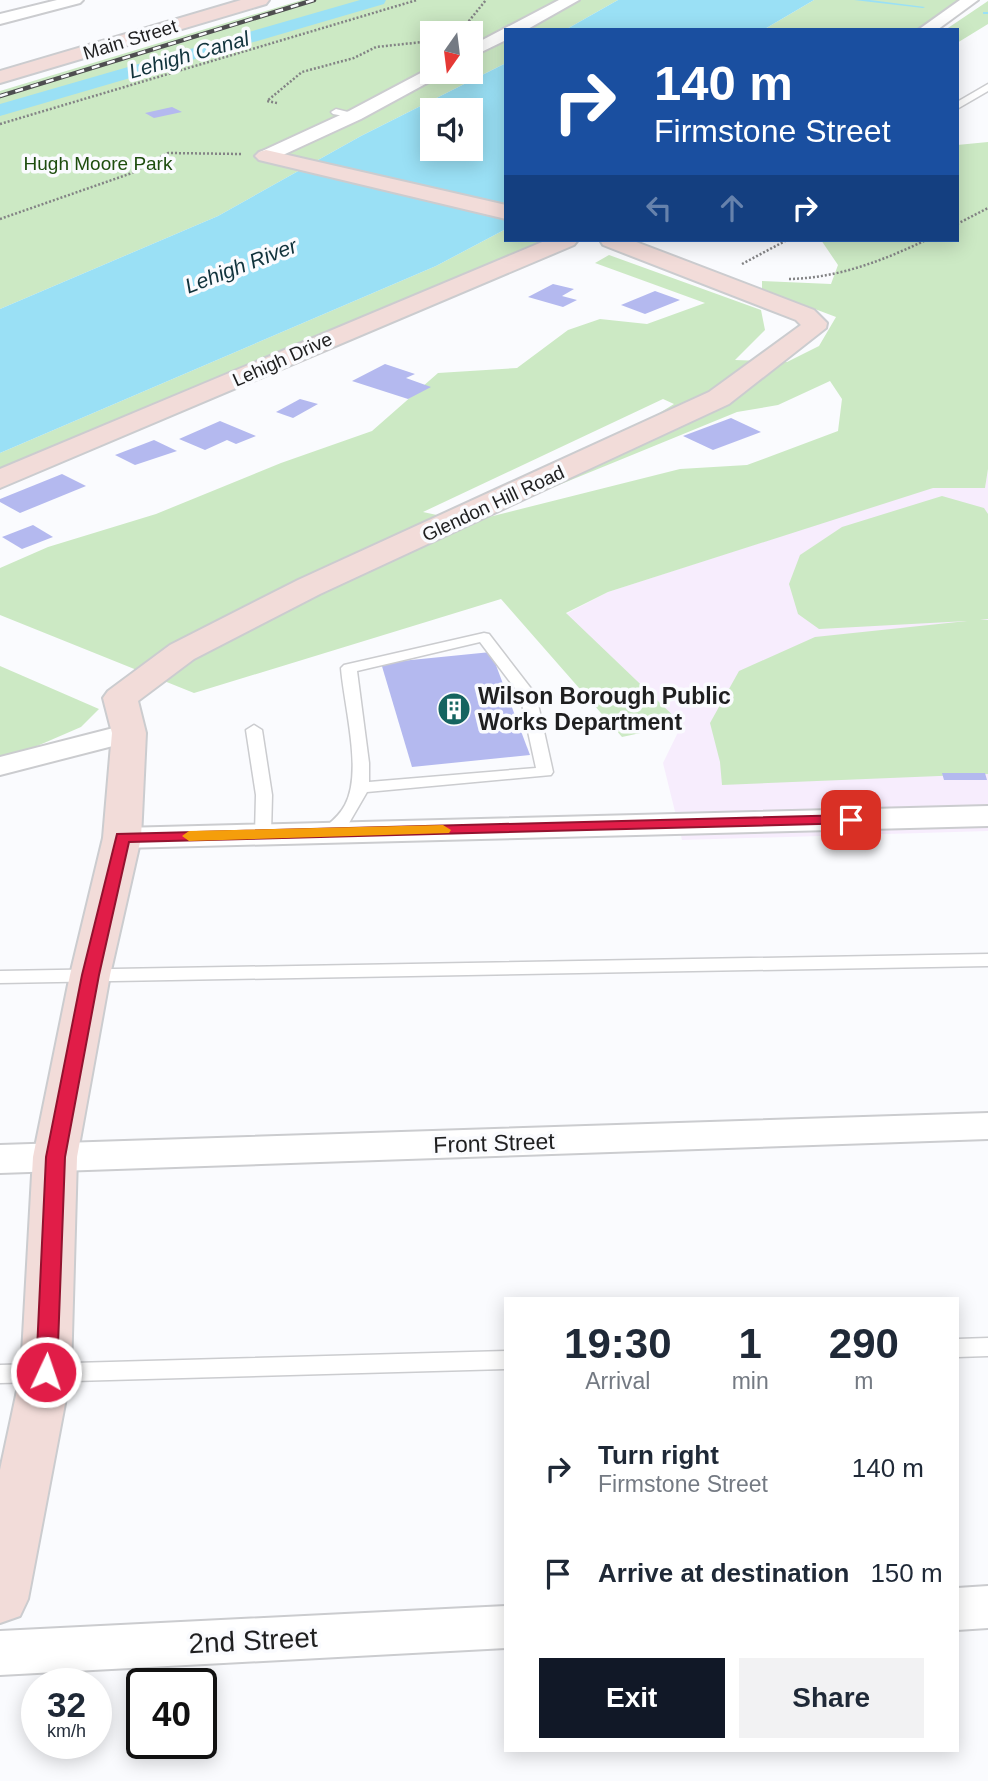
<!DOCTYPE html>
<style>
:root{--surface:#fff;--page:#f2f2f3;--text:#1f2937;--muted:#747a83;--accent:#111827}
body{margin:0;font-family:Helvetica,sans-serif;background:var(--page);color:var(--text);height:100vh;display:flex;flex-direction:column;font-size:26px;white-space:nowrap}
*{box-sizing:border-box;margin:0}
p{font-size:23px;color:var(--muted)}
.icon{flex:none;width:38px;height:38px;fill:none;stroke:currentColor;stroke-width:2;stroke-linecap:round;stroke-linejoin:round}
.map{position:relative;flex:1;overflow:hidden}
.panel{position:absolute;left:504px;top:1297px;width:455px;height:455px;display:flex;flex-direction:column;background:var(--surface);border-radius:0px;box-shadow:0 4px 18px #0003}
.panel>*{flex:none}
.banner{position:absolute;left:504px;top:28px;width:455px;height:214px;border-radius:0px;box-shadow:0 4px 18px #0003;background:#1a4fa0;color:#fff;overflow:hidden}
.needle{width:46px;rotate:194deg}
.fabs{position:absolute;left:420px;top:21px;display:grid;gap:14px}
.fabs a{display:grid;place-items:center;width:63px;height:63px;border-radius:0px;background:var(--surface);box-shadow:0 4px 18px #0003;font-size:35px}
.speed{position:absolute;left:21px;top:1668px;display:flex;gap:14px;font-size:35px;font-weight:700;text-align:center}
.speed>*{display:grid;place-content:center;width:91px;height:91px;border-radius:50%;background:var(--surface);box-shadow:0 4px 18px #0003;line-height:1}
.speed small{font-size:18px;font-weight:400}
.speed .limit{border:4px solid #111;border-radius:10px;background:#fff;color:#111}
.pin{position:absolute;display:grid;place-items:center;width:60px;height:60px;color:#fff;margin:-30px;border-radius:14px;box-shadow:0 4px 10px #0006}
.me{position:absolute;width:77px;margin:-38px;rotate:3deg;stroke-linejoin:round;filter:drop-shadow(0 0 5px #0008)}
.turn{display:flex;align-items:center;gap:24px;height:147px;padding:0 35px;font-size:32px}
.turn .icon{width:91px;height:91px;stroke-width:2.5}
.turn b{display:block;font-size:49px;line-height:60px}
.lanes{display:flex;align-items:center;height:66px;padding:0 35px;background:#0003;justify-content:center;gap:35px;direction:ltr}
.lanes .off{opacity:.35}
.eta{display:flex;justify-content:space-evenly;align-items:center;height:119px;text-align:center}
.eta b{font-size:42px;font-weight:700;line-height:49px}
.primary-button{display:flex;gap:14px;margin-top:auto;padding:14px 35px}
.primary-button a{flex:1;height:80px;border-radius:0px;background:var(--accent);color:#fff;font-size:28px;font-weight:700;line-height:80px;text-align:center}
.primary-button a+a{background:var(--page);color:var(--text)}
ul{padding:0;list-style:none}
li{display:flex;align-items:center;gap:21px;height:105px;padding:0 35px}
li div{flex:1}
li b{display:block;font-size:26px}
li em{font-style:normal}
.map>svg:first-child{display:block}
</style>
<div class="map">
<svg width="988" height="1781" viewBox="0 0 988 1781">
<rect width="100%" height="100%" fill="#fafbfe"/>
<polygon fill="#f7edfd" points="988,469 988,831 682,840 663,763 682,724 566,614 608,592 933,487 985,488"/>
<g fill="#cce9c4" fill-rule="evenodd">
<path d="M 302,0 L 618,0 L 565,30 L 506,30 L 506,63 L 496,68 L 361,136 L 218,216 L 0,309 L 0,91 ZM 432,33 L 471,33 L 471,72 L 432,72 Z"/>
<polygon points="814,0 970,0 926,30 763,30"/>
<polygon points="988,1 988,24 957,43 957,30 945,30"/>
<path d="M 988,142 L 988,469 L 985,488 L 933,488 L 608,592 L 566,613 L 682,724 L 622,737 L 501,599 L 194,693 L 0,615 L 0,568 L 48,547 L 156,514 L 281,463 L 372,431 L 438,373 L 517,368 L 568,330 L 600,319 L 647,324 L 705,303 L 595,263 L 609,255 L 761,310 L 765,330 L 735,360 L 787,362 L 819,346 L 836,317 L 762,289 L 762,281 L 831,284 L 838,265 L 821,240 L 957,240 L 957,145 ZM 830,381 L 842,399 L 838,431 L 747,465 L 680,469 L 469,522 L 423,512 L 663,399 L 674,404 L 653,417 L 522,478 L 549,489 L 737,412 L 778,405 Z"/>
<polygon points="506,229 506,240 566,240 0,479 0,453 436,266"/>
<polygon points="942,496 984,508 988,514 988,619 980,620 988,620 988,774 722,785 720,762 710,723 739,671 815,637 967,621 819,629 798,614 789,584 800,555 842,527"/>
<polygon points="0,666 99,709 81,727 0,762"/>
</g>
<g fill="#9ae0f5" fill-rule="evenodd">
<polygon points="618,0 814,0 763,30 565,30"/>
<path d="M 506,63 L 506,229 L 436,266 L 0,453 L 0,309 L 218,216 L 361,136 ZM 432,110 L 471,110 L 471,149 L 432,149 Z"/>
</g>
<g fill="none" stroke-linecap="round" stroke-linejoin="round">
<g fill="#9ae0f5" fill-rule="evenodd">
<polygon points="854,0 870,0 925,7 923,8"/>
<rect x="983" y="12" width="5" height="2"/>
</g>
<polygon fill="#9ae0f5" fill-rule="evenodd" points="360,0 386,0 384,4 0,116 0,104"/>
</g>
<g fill="#b4b9ef">
<polygon points="172,107 182,112 154,118 145,113"/>
<polygon points="553,284 574,289 562,296 577,300 563,307 528,297"/>
<polygon points="655,291 680,300 645,314 621,305"/>
<polygon points="385,364 415,374 406,378 431,387 408,399 352,381"/>
<polygon points="300,399 318,404 293,418 276,412"/>
<polygon points="731,418 761,432 713,450 683,436"/>
<polygon points="220,421 256,436 236,444 227,440 205,450 179,439"/>
<polygon points="154,440 177,451 135,465 115,455"/>
<polygon points="62,474 86,486 20,513 0,502 0,499"/>
<polygon points="33,525 53,537 22,549 2,537"/>
<polygon points="491,652 530,755 412,767 381,663"/>
<polygon points="942,773 985,773 987,780 944,780"/>
</g>
<g fill="none" stroke-linecap="round" stroke-linejoin="round">
<defs>
<g id="lane">
<polygon points="988,84 988,91 957,109 957,102"/>
<polygon points="336,109 360,115 355,118 333,114 331,112"/>
<path d="M 484,633 L 489,634 L 536,695 L 553,772 L 551,775 L 367,792 L 349,823 L 335,837 L 323,837 L 321,833 L 323,829 C 331,822 340,815 345,805 C 363,772 344,706 341,668 L 344,665 ZM 480,642 L 520,695 L 536,768 L 369,782 L 369,763 L 357,671 Z"/>
<polygon points="254,725 262,730 272,795 271,834 263,839 255,834 256,795 246,730"/>
<polygon points="988,954 988,966 0,983 0,971"/>
<polygon points="988,1338 988,1356 957,1357 957,1339"/>
<polygon points="506,1351 506,1369 0,1383 0,1365"/>
</g>
<g id="street">
<polygon points="57,0 83,0 80,3 0,24 0,14"/>
<polygon points="559,0 579,0 526,30 506,30 506,40 471,57 471,46"/>
<polygon points="960,0 978,0 937,30 918,30"/>
<polygon points="432,67 432,72 442,72 440,76 361,119 272,160 266,161 257,156 260,152 349,111"/>
<polygon points="129,724 140,727 144,733 140,739 0,775 0,757"/>
<polygon points="988,806 988,826 122,848 111,845 106,838 111,831 122,828"/>
<polygon points="988,1113 988,1139 0,1173 0,1145"/>
<polygon points="988,1586 988,1628 957,1630 957,1588"/>
<polygon points="506,1606 506,1648 0,1675 0,1631"/>
</g>
<g id="secondary">
<polygon points="241,0 269,0 266,4 0,83 0,71"/>
<polygon points="266,150 506,205 506,219 259,160 255,156 259,152"/>
<polygon points="547,240 578,240 574,245 0,488 0,469"/>
<polygon points="600,240 631,240 814,310 827,323 826,328 729,404 320,594 194,659 138,701 146,733 141,838 110,975 77,1157 71,1372 28,1599 20,1616 0,1623 0,1470 21,1372 33,1157 70,975 103,838 112,733 103,698 108,691 170,645 298,580 709,392 801,325 796,320 603,245"/>
</g>
</defs>
<use href="#lane" stroke="#cbcccf" stroke-width="3"/>
<use href="#street" stroke="#cbcccf" stroke-width="4"/>
<use href="#secondary" stroke="#cbcccf" stroke-width="4"/>
<g stroke="#838385" stroke-width="2.5" stroke-dasharray="2 2" stroke-linecap="butt">
<polyline points="453,33 464,27 486,0"/>
<polyline points="277,103 267,101 302,72 354,58 376,47 432,41"/>
<polyline points="0,124 417,0"/>
<polyline points="0,219 132,173 168,153 241,154"/>
<polyline points="957,224 988,208"/>
<polyline points="742,264 787,240"/>
<path d="M 789,279 C 838,278 882,261 926,240"/>
</g>
<use href="#lane" fill="#fff" fill-rule="evenodd"/>
<use href="#street" fill="#fff" fill-rule="evenodd"/>
<use href="#secondary" fill="#f2dcd9" fill-rule="evenodd"/>
<defs>
<polyline id="rail" points="0,96 314,0"/>
</defs>
<use href="#rail" stroke="#4e4e50" stroke-width="4.5"/>
<use href="#rail" stroke="#fafbfe" stroke-width="2.5" stroke-dasharray="8" stroke-linecap="butt"/>
</g>
<polygon fill="#e11d48" stroke="#92132f" stroke-width="2" points="851,815 858,820 856,823 129,842 99,975 65,1157 57,1372 53,1378 46,1380 39,1378 36,1372 46,1157 82,975 117,834"/>
<polygon fill="#f59e0b" points="443,825 451,830 449,833 189,841 182,836 189,831"/>
<defs>
<symbol id="building-disc" viewBox="-11 -11 22 22"><circle r="9.5" fill="#156460" stroke="#fafbfe"/><path d="M-4-6H4V6H1V3H-1V6H-4ZM-2.5-4.3h1.7v1.8h-1.7ZM.8-4.3h1.7v1.8H.8ZM-2.5-1h1.7V.8h-1.7ZM.8-1h1.7V.8H.8Z" fill="#fff"/></symbol>
</defs>
<g fill-rule="evenodd">
<use href="#building-disc" x="435" y="690" width="38" height="38"/>
</g>
<g text-anchor="middle" stroke-width="7" stroke-linejoin="round" paint-order="stroke">
<g font-size="19" fill="#1f1f20" stroke="#fafbfe">
<text transform="translate(130 39) rotate(-17)" y="7">Main Street</text>
<text transform="translate(282 359) rotate(-24)" y="7">Lehigh Drive</text>
<text transform="translate(493 503) rotate(-25)" y="7">Glendon Hill Road</text>
</g>
<g font-size="19" fill="#1e4d0e" stroke="#fafbfe">
<text x="98" y="170">Hugh Moore Park</text>
</g>
<g font-size="21" font-style="italic" fill="#11333c" stroke="#fafbfe">
<text transform="translate(189 55) rotate(-16)" y="7">Lehigh Canal</text>
<text transform="translate(241 266) rotate(-21)" y="7">Lehigh River</text>
</g>
<g font-size="23" font-weight="bold" fill="#1f1f20" stroke="#fafbfe" text-anchor="start">
<text x="478" y="704">Wilson Borough Public<tspan x="478" dy="26">Works Department</tspan></text>
</g>
<g font-size="23" fill="#1f1f20" stroke="#fafbfe">
<text transform="translate(494 1143) rotate(-2)" y="8">Front Street</text>
</g>
<g font-size="28" fill="#1f1f20" stroke="#fafbfe">
<text transform="translate(253 1640) rotate(-3)" y="10">2nd Street</text>
</g>
</g>
</svg>
<div class="fabs">
<a><svg class="needle" viewBox="-14 -14 28 28"><path d="M0-13l5 13h-10z" fill="#e53935"/><path d="M0 13l5-13h-10z" fill="#747a83"/></svg></a>
<a><svg class="icon" aria-label="sound" viewBox="0 0 24 24"><path d="M4 9h4l5-4v14l-5-4H4zM17 9q2 3 0 6"/></svg></a>
</div>
<div class="speed"><div>32<small>km/h</small></div><div class="limit">40</div></div>
<div class="pin" style="left:851px;top:820px;background:#d93025"><svg class="icon" aria-label="arrive" viewBox="0 0 24 24"><path d="M6 21V4h12l-3 4 3 4H6"/></svg></div>
<svg class="me" style="left:46px;top:1372px" viewBox="-20 -20 40 40"><circle r="17" fill="#e11d48" stroke="#fff" stroke-width="3"/><path d="M0-11L8 9 0 5-8 9z" fill="#fff"/></svg>
<div class="banner">
<div class="turn"><svg class="icon" aria-label="right" viewBox="0 0 24 24"><path d="M7 20v-9h11M14 6l5 5-5 5"/></svg><div><b>140 m</b>Firmstone Street</div></div>
<div class="lanes"><svg class="icon off" aria-label="left" viewBox="0 0 24 24"><path d="M17 20v-9H6M10 6l-5 5 5 5"/></svg><svg class="icon off" aria-label="ahead" viewBox="0 0 24 24"><path d="M12 20V5M6 11l6-6 6 6"/></svg><svg class="icon" aria-label="right" viewBox="0 0 24 24"><path d="M7 20v-9h11M14 6l5 5-5 5"/></svg></div>
</div>
<section class="panel">
<div class="eta">
<div><b>19:30</b><p>Arrival</p></div>
<div><b>1</b><p>min</p></div>
<div><b>290</b><p>m</p></div>
</div>
<ul>
<li><svg class="icon" aria-label="right" viewBox="0 0 24 24"><path d="M7 20v-9h11M14 6l5 5-5 5"/></svg><div><b>Turn right</b><p>Firmstone Street</p></div><em>140 m</em></li>
<li><svg class="icon" aria-label="arrive" viewBox="0 0 24 24"><path d="M6 21V4h12l-3 4 3 4H6"/></svg><div><b>Arrive at destination</b></div><em>150 m</em></li>
</ul>
<div class="primary-button"><a>Exit</a><a>Share</a></div>
</section>
</div>
